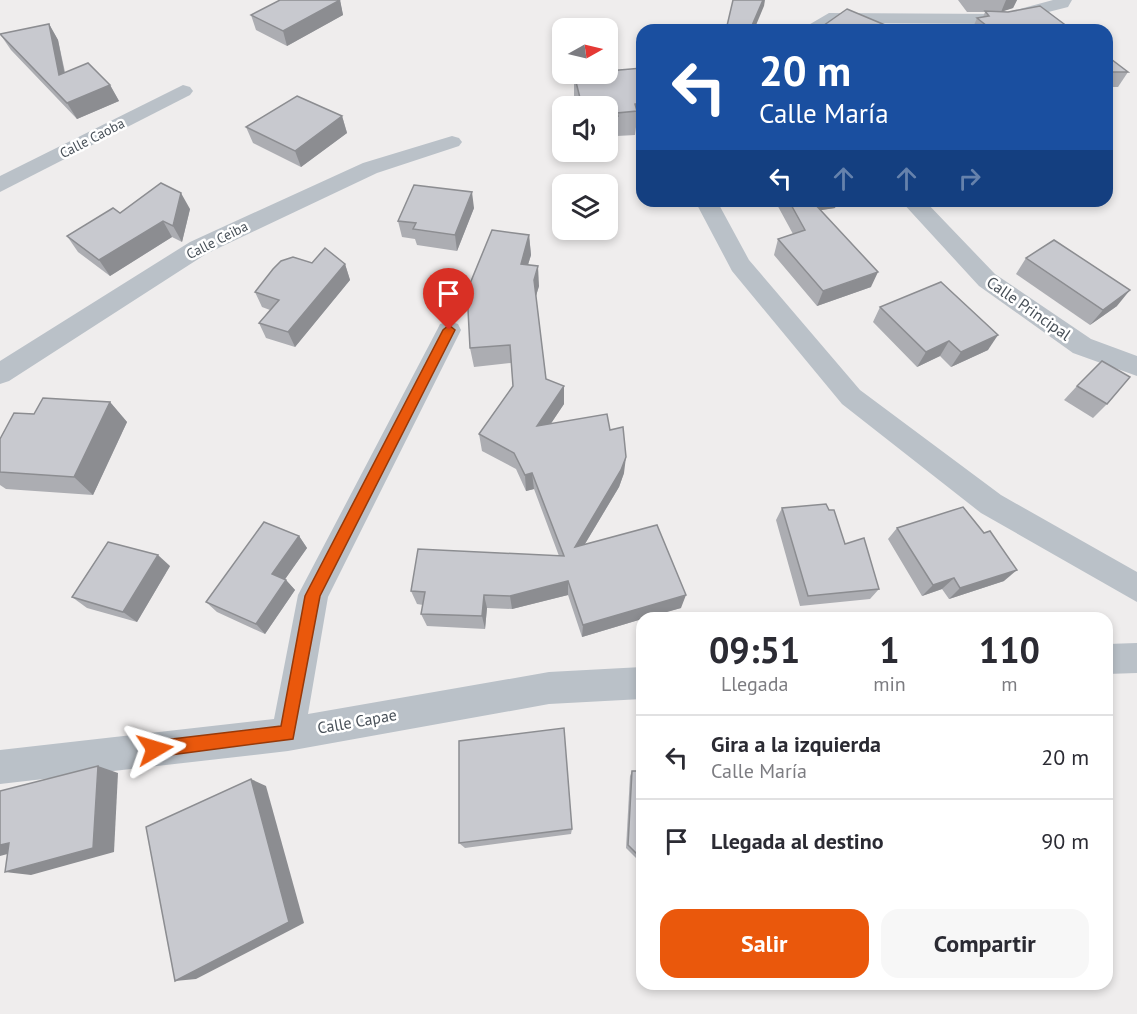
<!DOCTYPE html>
<html lang="es">
<meta charset="utf-8">
<style>
:root{--surface:#fff;--page:#f7f7f7;--text:#2b2b33;--muted:#7c7c81;--line:#e1e1e2;--accent:#ea580c}
body{margin:0;font-family:"PT Sans",sans-serif;background:var(--page);color:var(--text);height:100vh;display:flex;flex-direction:column;font-size:22px;white-space:nowrap}
*{box-sizing:border-box;margin:0}
p{font-size:20px;color:var(--muted)}
.icon{flex:none;width:33px;height:33px;fill:none;stroke:currentColor;stroke-width:2;stroke-linecap:round;stroke-linejoin:round}
.map{position:relative;flex:1;overflow:hidden}
.details{position:absolute;left:636px;top:612px;width:477px;height:378px;display:flex;flex-direction:column;background:var(--surface);border-radius:18px;box-shadow:0 3px 9px #0003}
.details>*{flex:none}
.hud{position:absolute;left:636px;top:24px;width:477px;height:183px;border-radius:18px;box-shadow:0 3px 9px #0003;background:#1a4fa0;color:#fff;overflow:hidden}
.needle{width:39px;rotate:82deg}
.tools{position:absolute;left:552px;top:18px;display:grid;gap:12px}
.tools a{display:grid;place-items:center;width:66px;height:66px;border-radius:12px;background:var(--surface);box-shadow:0 3px 9px #0003;font-size:30px}
.pin{position:absolute;display:grid;place-items:center;width:51px;height:51px;color:#fff;margin:-62px -26px;border-radius:50% 50% 50% 0;rotate:-45deg;box-shadow:0 0 6px #0007}
.pin .icon{rotate:45deg}
.me{position:absolute;width:66px;margin:-33px;rotate:83deg;stroke-linejoin:round;filter:drop-shadow(0 0 4px #0008)}
.turn{display:flex;align-items:center;gap:21px;height:126px;padding:0 24px;font-size:27px}
.turn .icon{width:78px;height:78px;stroke-width:2.5}
.turn b{display:block;font-size:42px;line-height:51px}
.lanes{display:flex;align-items:center;height:57px;padding:0 24px;background:#0003;justify-content:center;gap:30px;direction:ltr}
.lanes .off{opacity:.35}
.eta{display:flex;justify-content:space-evenly;align-items:center;height:102px;text-align:center}
.eta b{font-size:36px;font-weight:600;line-height:42px}
.button{display:flex;gap:12px;margin-top:auto;padding:12px 24px}
.button a{flex:1;height:69px;border-radius:18px;background:var(--accent);color:#fff;font-size:24px;font-weight:600;line-height:69px;text-align:center}
.button a+a{background:var(--page);color:var(--text)}
ul{padding:0;list-style:none}
li{display:flex;align-items:center;gap:18px;height:84px;padding:0 24px;border-top:2px solid var(--line)}
li div{flex:1}
li b{display:block;font-size:22px}
li em{font-style:normal}
.map>svg:first-child{display:block}
</style>
<div class="map">
<svg width="1137" height="1014" viewBox="0 0 1137 1014">
<rect width="100%" height="100%" fill="#efeded"/>
<g fill="none" stroke-linecap="round" stroke-linejoin="round">
<g fill="#bac1c8" fill-rule="evenodd">
<polygon points="1053,0 1072,0 1068,7 1001,24 833,23 822,30 800,30 829,13 1001,14"/>
<polygon points="183,85 190,87 193,91 190,95 0,192 0,176"/>
<polygon points="452,136 459,138 462,142 459,146 377,173 206,254 9,381 0,384 0,361 190,242 363,163"/>
<polygon points="695,201 717,201 749,260 860,390 1001,495 1137,572 1137,602 981,513 842,404 732,271"/>
<polygon points="901,201 925,201 995,274 1091,339 1137,356 1137,376 1073,353 979,286"/>
<polygon points="449,321 458,324 461,330 328,597 308,714 549,672 642,667 642,699 549,704 288,751 0,784 0,750 274,719 298,595 437,330 440,324"/>
<polygon points="1137,643 1137,673 1107,674 1107,644"/>
</g>
</g>
<g fill="#acadb2">
<polygon points="340,0 343,15 287,46 256,30 251,15"/>
<polygon points="958,0 1017,0 1013,8 1002,11 1072,30 972,30 977,18 983,17 985,12 967,12"/>
<polygon points="49,24 58,40 65,72 110,85 119,101 77,119 11,50 0,34"/>
<polygon points="642,68 642,127 636,127 635,135 617,136 617,140 608,141 608,106 576,106 574,97 574,74"/>
<polygon points="1107,72 1128,72 1118,87 1107,87"/>
<polygon points="342,116 347,133 301,167 253,143 246,127"/>
<polygon points="775,201 837,201 835,208 820,210 871,287 817,306 774,255 778,239 793,234"/>
<polygon points="474,208 457,251 417,245 415,239 402,237 398,221"/>
<polygon points="190,209 182,242 172,237 110,276 78,252 67,236 120,213"/>
<polygon points="529,235 531,255 528,265 539,286 536,296 546,379 564,404 551,423 610,430 624,473 619,487 585,544 681,608 642,618 642,619 582,637 568,595 512,609 487,608 485,629 427,626 421,614 423,605 417,604 411,591 559,556 534,489 526,491 516,469 482,451 479,434 513,386 511,363 474,367 470,348"/>
<polygon points="1026,258 1117,306 1090,325 1016,274"/>
<polygon points="312,263 345,264 350,280 295,347 266,338 259,323 270,310 262,307 255,292"/>
<polygon points="880,307 988,350 951,367 940,356 917,367 873,322"/>
<polygon points="1077,386 1107,404 1093,418 1064,400"/>
<polygon points="110,402 127,422 93,495 6,489 0,485 0,439 34,414"/>
<polygon points="782,508 829,510 845,544 879,589 870,599 800,606 776,520"/>
<polygon points="897,528 1004,581 949,599 942,589 922,596 888,539"/>
<polygon points="299,536 307,548 285,579 295,590 265,634 217,612 206,602"/>
<polygon points="170,566 137,622 87,608 72,597"/>
<polygon points="632,771 642,771 642,858 636,858 626,848 630,776"/>
<polygon points="572,829 571,834 465,848 459,843"/>
</g>
<g fill="#8c8d91">
<polygon points="340,0 343,15 287,46 283,31"/>
<polygon points="763,0 765,0 764,6 754,30 750,30"/>
<polygon points="1006,0 1017,0 1013,8 1001,12"/>
<polygon points="49,24 58,40 68,91 59,75"/>
<polygon points="110,85 119,101 77,119 67,103"/>
<polygon points="342,116 347,133 301,167 295,151"/>
<polygon points="472,192 474,208 457,251 455,235"/>
<polygon points="181,193 190,209 182,242 173,226"/>
<polygon points="807,201 837,201 835,208 803,213"/>
<polygon points="163,221 172,237 110,276 99,260"/>
<polygon points="529,235 531,255 522,283 521,264"/>
<polygon points="345,264 350,280 295,347 288,332"/>
<polygon points="538,266 539,286 535,299 534,280"/>
<polygon points="878,272 871,287 817,306 823,291"/>
<polygon points="1130,290 1117,306 1090,325 1103,310"/>
<polygon points="998,335 988,350 951,367 961,352"/>
<polygon points="949,341 940,356 917,367 926,352"/>
<polygon points="564,386 564,404 538,443 537,426"/>
<polygon points="110,402 127,422 93,495 74,477"/>
<polygon points="626,457 624,473 619,487 574,562 575,547"/>
<polygon points="532,473 534,489 526,491 525,475"/>
<polygon points="299,536 307,548 281,585 272,574"/>
<polygon points="158,555 170,566 137,622 123,612"/>
<polygon points="1017,570 1004,581 949,599 960,588"/>
<polygon points="954,578 942,589 922,596 933,585"/>
<polygon points="286,580 295,590 265,634 256,624"/>
<polygon points="568,581 568,595 512,609 510,596"/>
<polygon points="484,595 487,608 485,629 482,616"/>
<polygon points="686,595 681,608 646,618 642,618 642,619 582,637 583,625"/>
<polygon points="98,766 118,773 114,852 31,875 5,872"/>
<polygon points="251,779 266,786 304,923 196,979 175,981"/>
<polygon points="9,843 34,847 0,856 0,845"/>
</g>
<g fill="#c8c9cf" stroke="#8c8d91" stroke-width="1.5">
<polygon points="280,0 340,0 283,31 251,15"/>
<polygon points="733,0 763,0 750,30 726,30"/>
<polygon points="1040,6 1072,30 992,30 977,18 989,16 985,11 1008,12"/>
<polygon points="847,9 897,30 825,30 820,28"/>
<polygon points="49,24 59,75 88,63 110,85 67,103 0,34"/>
<polygon points="1107,56 1128,72 1107,72"/>
<polygon points="642,68 642,103 635,104 637,111 617,113 618,116 608,117 608,106 582,106 574,74 608,74 608,71"/>
<polygon points="297,96 342,116 295,151 246,127"/>
<polygon points="161,183 181,193 173,226 163,221 99,260 67,236 113,208 120,213"/>
<polygon points="414,185 472,192 455,235 413,229 416,223 398,221"/>
<polygon points="789,201 812,201 878,272 823,291 778,239 805,230"/>
<polygon points="492,230 529,235 521,264 538,266 534,280 546,379 564,386 537,426 607,414 610,430 623,427 626,457 621,470 575,547 657,525 686,595 583,625 568,581 510,596 484,595 482,616 421,614 425,592 411,591 418,549 564,556 532,473 525,475 514,453 479,434 513,386 510,345 470,348 467,291"/>
<polygon points="1054,240 1130,290 1103,310 1026,258"/>
<polygon points="325,248 345,264 288,332 259,323 279,300 255,292 273,269 281,261 293,257 312,263"/>
<polygon points="941,282 998,335 961,352 949,341 926,352 880,307"/>
<polygon points="1102,361 1130,377 1107,404 1077,386"/>
<polygon points="43,398 110,402 74,477 0,472 0,439 14,413 34,414"/>
<polygon points="826,504 829,510 834,510 845,544 864,538 879,589 808,596 782,508"/>
<polygon points="963,507 984,533 990,531 1017,570 960,588 954,578 933,585 897,528"/>
<polygon points="264,522 299,536 272,574 286,580 256,624 206,602"/>
<polygon points="108,542 158,555 123,612 72,597"/>
<polygon points="564,728 572,829 459,843 459,741"/>
<polygon points="98,766 93,848 5,872 9,843 0,845 0,791"/>
<polygon points="632,771 642,771 642,856 639,856 628,845"/>
<polygon points="251,779 289,922 175,981 146,827"/>
</g>
<polygon fill="#ea580c" stroke="#983908" stroke-width="1.5" points="449,325 455,330 320,596 293,739 155,757 149,755 147,749 149,743 155,741 281,726 305,596 443,330"/>
<g text-anchor="middle" stroke-width="5" stroke-linejoin="round" paint-order="stroke">
<g font-size="14" fill="#485058" stroke="#fff">
<text transform="translate(92 138) rotate(-27)" y="5">Calle Caoba</text>
<text transform="translate(217 240) rotate(-27)" y="5">Calle Ceiba</text>
</g>
<g font-size="16" fill="#485058" stroke="#fff">
<text transform="translate(1029 308) rotate(35)" y="6">Calle Principal</text>
<text transform="translate(357 721) rotate(-10)" y="6">Calle Capae</text>
</g>
</g>
</svg>
<div class="tools">
<a><svg class="needle" viewBox="-14 -14 28 28"><path d="M0-13l5 13h-10z" fill="#e53935"/><path d="M0 13l5-13h-10z" fill="#7c7c81"/></svg></a>
<a><svg class="icon" aria-label="sound" viewBox="0 0 24 24"><path d="M4 9h4l5-4v14l-5-4H4zM17 9q2 3 0 6"/></svg></a>
<a><svg class="icon" aria-label="layers" viewBox="0 0 24 24"><path d="M12 4l9 5-9 5-9-5zM3 14l9 5 9-5"/></svg></a>
</div>
<div class="pin" style="left:449px;top:330px;background:#d93025"><svg class="icon" aria-label="arrive" viewBox="0 0 24 24"><path d="M6 21V4h12l-3 4 3 4H6"/></svg></div>
<svg class="me" style="left:155px;top:749px" viewBox="-20 -20 40 40"><path d="M0-17L14 15 0 8-14 15z" fill="#ea580c" stroke="#fff" stroke-width="4"/></svg>
<div class="hud">
<div class="turn"><svg class="icon" aria-label="left" viewBox="0 0 24 24"><path d="M17 20v-9H6M10 6l-5 5 5 5"/></svg><div><b>20 m</b>Calle María</div></div>
<div class="lanes"><svg class="icon" aria-label="left" viewBox="0 0 24 24"><path d="M17 20v-9H6M10 6l-5 5 5 5"/></svg><svg class="icon off" aria-label="ahead" viewBox="0 0 24 24"><path d="M12 20V5M6 11l6-6 6 6"/></svg><svg class="icon off" aria-label="ahead" viewBox="0 0 24 24"><path d="M12 20V5M6 11l6-6 6 6"/></svg><svg class="icon off" aria-label="right" viewBox="0 0 24 24"><path d="M7 20v-9h11M14 6l5 5-5 5"/></svg></div>
</div>
<section class="details">
<div class="eta">
<div><b>09:51</b><p>Llegada</p></div>
<div><b>1</b><p>min</p></div>
<div><b>110</b><p>m</p></div>
</div>
<ul>
<li><svg class="icon" aria-label="left" viewBox="0 0 24 24"><path d="M17 20v-9H6M10 6l-5 5 5 5"/></svg><div><b>Gira a la izquierda</b><p>Calle María</p></div><em>20 m</em></li>
<li><svg class="icon" aria-label="arrive" viewBox="0 0 24 24"><path d="M6 21V4h12l-3 4 3 4H6"/></svg><div><b>Llegada al destino</b></div><em>90 m</em></li>
</ul>
<div class="button"><a>Salir</a><a>Compartir</a></div>
</section>
</div>
